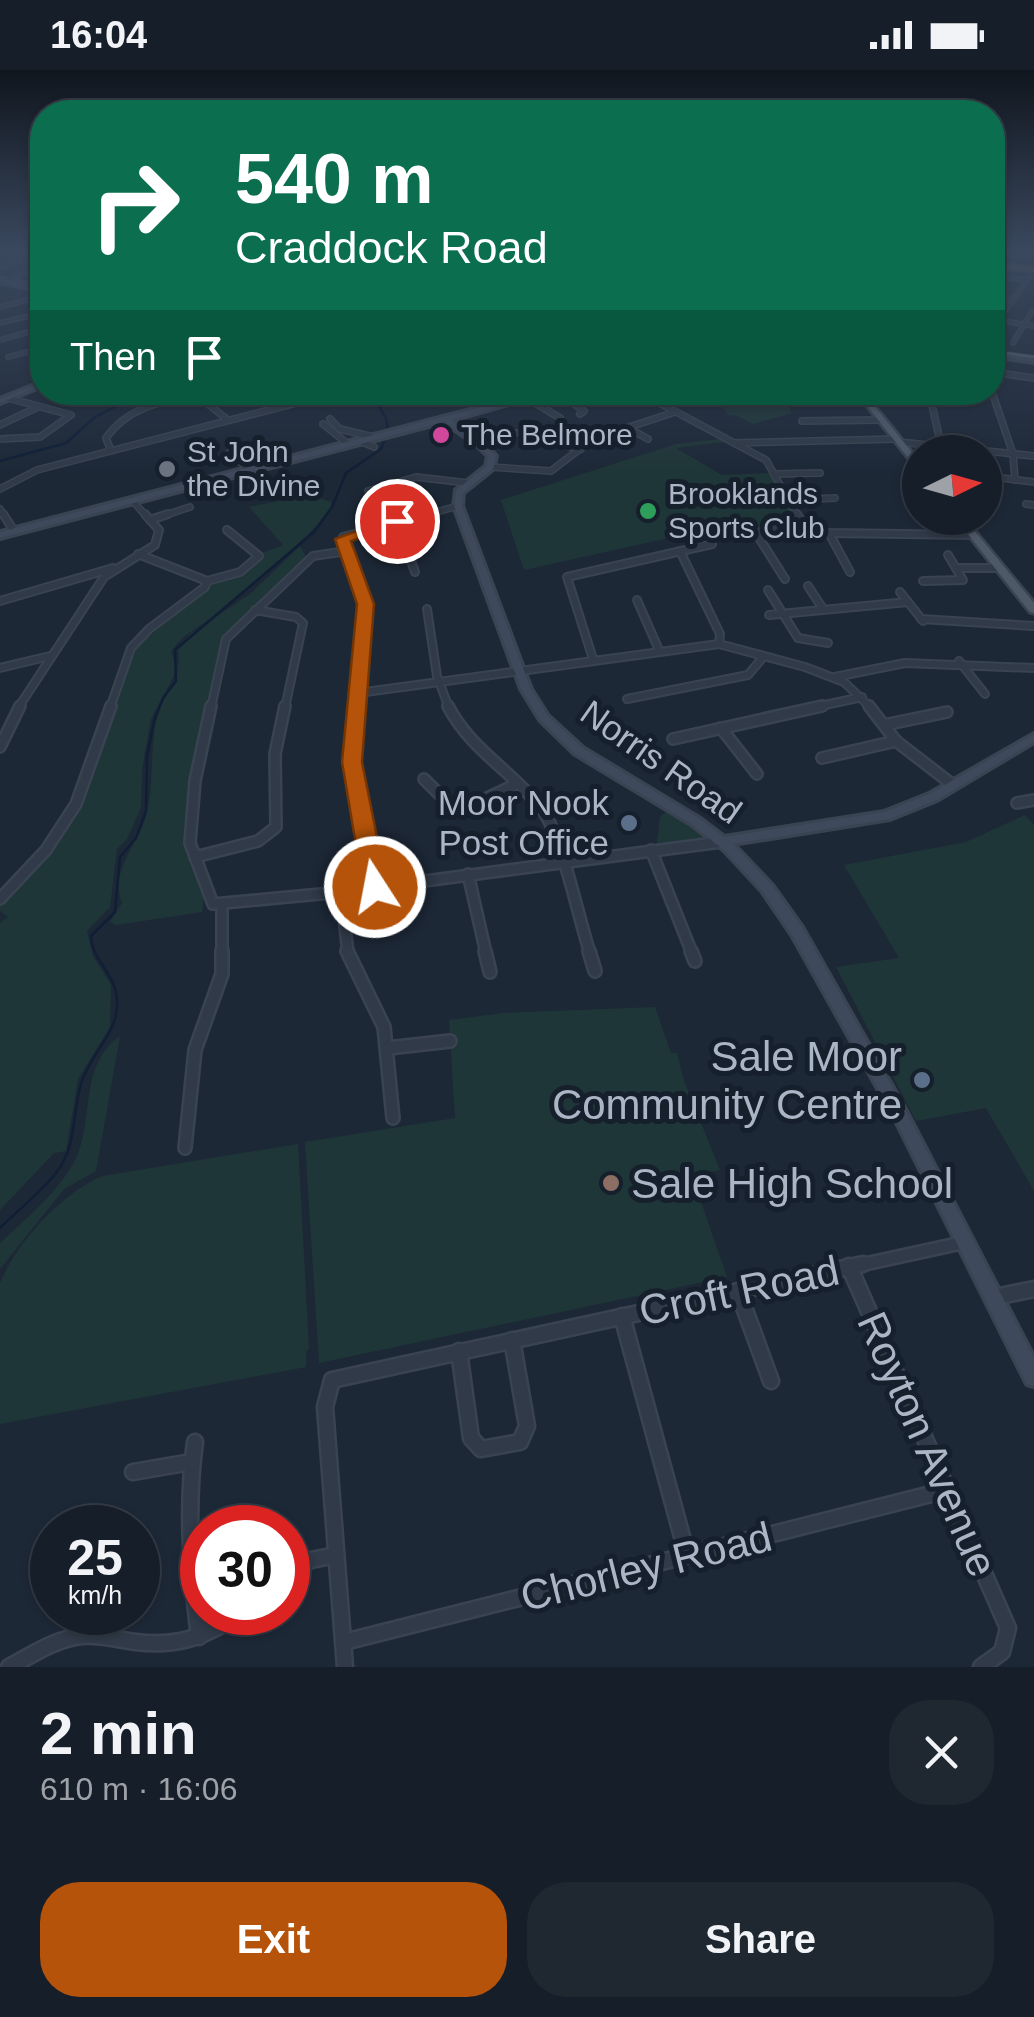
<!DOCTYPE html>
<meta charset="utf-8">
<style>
:root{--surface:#161e29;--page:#1f2731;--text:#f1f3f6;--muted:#9ea2a8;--line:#353c46;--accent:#b45309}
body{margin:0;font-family:Helvetica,sans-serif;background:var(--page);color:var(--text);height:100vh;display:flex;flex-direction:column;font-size:38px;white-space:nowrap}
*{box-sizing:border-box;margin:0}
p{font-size:32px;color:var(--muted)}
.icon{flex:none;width:55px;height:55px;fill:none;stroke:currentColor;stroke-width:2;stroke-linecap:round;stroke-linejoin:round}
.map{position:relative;height:1597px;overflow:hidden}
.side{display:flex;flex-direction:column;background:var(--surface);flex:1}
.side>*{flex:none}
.hud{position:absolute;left:30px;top:30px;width:975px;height:305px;border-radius:40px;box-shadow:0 2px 8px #0004,0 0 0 2px var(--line);background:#0b6e4f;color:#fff;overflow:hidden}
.needle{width:65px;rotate:85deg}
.tools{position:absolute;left:902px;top:365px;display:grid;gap:20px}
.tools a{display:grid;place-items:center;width:100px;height:100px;border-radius:50%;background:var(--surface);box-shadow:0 2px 8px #0004,0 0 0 2px var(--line);font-size:50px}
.speed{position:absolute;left:30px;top:1435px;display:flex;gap:20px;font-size:50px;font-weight:700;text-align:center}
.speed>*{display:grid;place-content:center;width:130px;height:130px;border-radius:50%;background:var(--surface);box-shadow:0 2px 8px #0004,0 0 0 2px var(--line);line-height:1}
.speed small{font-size:25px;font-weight:400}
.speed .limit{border:15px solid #d22;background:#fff;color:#111}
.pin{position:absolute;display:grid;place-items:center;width:85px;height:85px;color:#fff;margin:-42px;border:5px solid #fff;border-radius:50%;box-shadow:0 2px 10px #0007}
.me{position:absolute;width:110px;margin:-55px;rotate:349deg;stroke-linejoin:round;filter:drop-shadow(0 0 8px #0008)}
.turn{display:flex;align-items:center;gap:35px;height:210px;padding:0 40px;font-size:45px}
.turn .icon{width:130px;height:130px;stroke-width:2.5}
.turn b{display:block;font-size:70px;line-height:85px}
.then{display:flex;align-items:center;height:95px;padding:0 40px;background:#0003;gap:20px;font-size:38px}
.round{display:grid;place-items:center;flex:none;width:105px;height:105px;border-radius:40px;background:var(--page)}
.headline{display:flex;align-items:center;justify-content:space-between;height:170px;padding:0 40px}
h1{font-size:60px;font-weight:600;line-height:75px}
.button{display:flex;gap:20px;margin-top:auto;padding:20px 40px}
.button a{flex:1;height:115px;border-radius:40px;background:var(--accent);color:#fff;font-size:40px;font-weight:600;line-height:115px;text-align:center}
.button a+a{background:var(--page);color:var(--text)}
.status{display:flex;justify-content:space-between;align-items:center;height:70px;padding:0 50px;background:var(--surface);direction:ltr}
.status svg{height:28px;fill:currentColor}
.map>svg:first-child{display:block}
</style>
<div class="status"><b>16:04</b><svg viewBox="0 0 49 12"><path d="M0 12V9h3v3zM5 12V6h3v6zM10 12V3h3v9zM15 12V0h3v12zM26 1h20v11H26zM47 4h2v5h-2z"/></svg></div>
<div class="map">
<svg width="1034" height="1597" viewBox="0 0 1034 1597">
<rect width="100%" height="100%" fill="#1d2837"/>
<g fill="#1f3638">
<polygon points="691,323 794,325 800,333 788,334 792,343 753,354 735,345 729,346 724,339"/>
<polygon points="720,369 725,372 676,378 722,405 769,403 799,456 709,459 524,500 501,430 676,374"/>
<path d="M 317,423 L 317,427 L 331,432 L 332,438 C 300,477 261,504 225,538 C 207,554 185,560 171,582 L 176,595 L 174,606 L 151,649 L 142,699 L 141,737 L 127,769 L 117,779 L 110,837 L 87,861 L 93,886 L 111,915 L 110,957 L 78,1009 L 66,1081 L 54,1083 L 0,1140 L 0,853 L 8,847 L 0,841 L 0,835 C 27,801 63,773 82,732 C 103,686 105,628 132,585 C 148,558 204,531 209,512 L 243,502 L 258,491 L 260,484 L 283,475 L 249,437 Z"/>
<path d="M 300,476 L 307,488 L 224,566 L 192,712 L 187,774 L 204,827 L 202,842 L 116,855 L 110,852 L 122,833 C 109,801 138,775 146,746 C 154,715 150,682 156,652 C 163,619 182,618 178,579 L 190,564 L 250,524 Z"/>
<polygon points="669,739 706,762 703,770 657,773 660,747"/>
<polygon points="1025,745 1034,755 1034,1121 986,1038 916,1051 836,897 899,888 844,795 966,772"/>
<polygon points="655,937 671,983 677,983 684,1011 720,1100 692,1106 727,1207 319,1293 305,1072 455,1048 449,950 504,943"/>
<path d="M 120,966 L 96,1101 L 64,1119 L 0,1199 L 0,1173 C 26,1149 62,1119 77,1086 C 94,1047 79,995 120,966 Z"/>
<path d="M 298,1074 L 309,1279 L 306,1281 L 306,1297 L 0,1354 L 0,1213 C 17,1172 61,1124 102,1106 Z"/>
</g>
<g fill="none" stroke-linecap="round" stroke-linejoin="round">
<g stroke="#101f35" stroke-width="2.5">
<polyline points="0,391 66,373 95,347 144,322"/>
<path d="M 0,1158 C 18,1140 40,1123 56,1103 C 77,1077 72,1044 81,1014 C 91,980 124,960 116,922 C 112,902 91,887 91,866 L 115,842 L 120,787 L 136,768 L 146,741 L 147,686 L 154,651 L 163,628 L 176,611 L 175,580 L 314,462 L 332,437 L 346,403 L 381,379 L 388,360 L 386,348 L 370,322"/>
</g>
<defs>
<g id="street-far5">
<polyline points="0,181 32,186 2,197"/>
<polyline points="992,183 1027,186 1029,180"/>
<polyline points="1003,207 1027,210"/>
<polyline points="0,213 42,196"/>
<polyline points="992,225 1014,229"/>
<polyline points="0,237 42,226"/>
<polyline points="998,250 1034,256"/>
<polyline points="0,253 28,246 42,251"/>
<polyline points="992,259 1034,201"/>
<polyline points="0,270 42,258"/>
<polyline points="1013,273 1032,241"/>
<polyline points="8,287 42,278"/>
</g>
<g id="street-far4">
<polyline points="992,302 1034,308"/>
<polyline points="193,322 228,350"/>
<polyline points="557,322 584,341 580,344"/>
<polyline points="639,322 766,390 798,447"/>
<polyline points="929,322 941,375"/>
<polyline points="992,322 1013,384 1015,410"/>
<polyline points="85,324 92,326"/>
<polyline points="527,328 560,348"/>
<polyline points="330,349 340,359 373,367"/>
<polyline points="802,351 880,350"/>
<polyline points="323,354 348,374"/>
<polyline points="0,355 38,337"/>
<polyline points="628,358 648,369"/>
<polyline points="0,369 40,367 71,345 8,328"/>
<polyline points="360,371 374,377"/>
<polyline points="899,372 1034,386"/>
<polyline points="480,373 516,363"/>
<polyline points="552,373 581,379"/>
<polyline points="734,373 896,369"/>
<path d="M 111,381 L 106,368 C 127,338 161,331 195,324"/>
<polyline points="229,383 249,399"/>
<polyline points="490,397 551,401 593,369 675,342"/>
<polyline points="774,404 820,403"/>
<polyline points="985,406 1034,412"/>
<polyline points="0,419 37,400 339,322"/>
<polyline points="368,421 416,407 468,413"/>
<polyline points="132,430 147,447"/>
<polyline points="789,430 835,428"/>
<polyline points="1026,434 1034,435"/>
<polyline points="0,439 5,447"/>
<polyline points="160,447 190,437"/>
<polyline points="418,447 458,436"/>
</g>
<g id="street-far3">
<polyline points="3,444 14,461"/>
<polyline points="797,444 807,462"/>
<polyline points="150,450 168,444"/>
<polyline points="397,451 415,502"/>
<polyline points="829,463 850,502"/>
<polyline points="680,481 720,564 719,574"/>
<polyline points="956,498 1001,498"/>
<polyline points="785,509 756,463 772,458 829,463 975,465"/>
<polyline points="207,511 240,502 259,486 227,460"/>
<polyline points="923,511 963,510 948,485"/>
<polyline points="808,516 823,539"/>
<polyline points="768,520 798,568 828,573"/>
<polyline points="900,522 923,551"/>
<polyline points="637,530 659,580"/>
<polyline points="0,531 113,498"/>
<polyline points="427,539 437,606 449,638"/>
<polyline points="255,540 296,547 303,553 285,638"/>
<polyline points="769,545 908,532"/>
<polyline points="921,549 1034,556"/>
<polyline points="593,589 567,507 712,474"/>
<polyline points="959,591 985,624"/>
<polyline points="0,598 50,586"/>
<polyline points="835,607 905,593 1034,598"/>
<polyline points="358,623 719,574 805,597 844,612 871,638"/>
<polyline points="627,629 748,605 764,586"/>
<polyline points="18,638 104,507 155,475 159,460 145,444"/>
<polyline points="110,638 131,578 149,559 205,517 207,511 138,484"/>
<polyline points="211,638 226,569 313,486 347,481"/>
<polyline points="356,638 365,534 343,467 427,444"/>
<polyline points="811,638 862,627"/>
</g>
<g id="street-far2">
<polyline points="211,636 195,711 190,773 213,834 341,822 721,772"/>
<polyline points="357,636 352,692 375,817"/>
<path d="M 448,636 C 470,679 512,701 541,738 C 562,765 578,847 590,883"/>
<polyline points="869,636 896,671 953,715"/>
<polyline points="884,655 947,642"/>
<polyline points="721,658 757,704"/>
<polyline points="673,669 822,636"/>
<polyline points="0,677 20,636"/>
<polyline points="822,688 896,671"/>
<polyline points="424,709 457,742 517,714"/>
<polyline points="1017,733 1034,730"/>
<polyline points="651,780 692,883"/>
<polyline points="195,787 258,771 276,757 275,684 285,636"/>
<polyline points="468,804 486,883"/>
<polyline points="341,822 348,883"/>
<polyline points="0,829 46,780 76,734 111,636"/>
<polyline points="222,834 222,883"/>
</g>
<g id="street-far1">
<polyline points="347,881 384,957 393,1048"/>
<polyline points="485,881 490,902"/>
<polyline points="589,881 595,901"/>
<polyline points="691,881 695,891"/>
<polyline points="388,978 450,971"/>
<polyline points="185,1078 195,980 222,904 222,881"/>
<polyline points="851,1197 966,1172"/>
</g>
<g id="street">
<polyline points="849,1196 1008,1558 1002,1582 981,1597"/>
<polyline points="738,1221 771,1311"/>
<polyline points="995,1227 1034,1219"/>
<polyline points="622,1246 687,1485"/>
<polyline points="459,1281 471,1368 481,1379 520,1372 527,1356 512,1270"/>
<path d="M 195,1372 C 186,1437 191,1502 199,1567"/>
<polyline points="133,1402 191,1392"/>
<polyline points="288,1502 311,1490 336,1485"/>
<polyline points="344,1572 947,1420"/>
<path d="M 9,1597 C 32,1585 55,1569 81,1566 C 100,1564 118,1570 136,1572 C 174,1577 210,1567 239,1542"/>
<polyline points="345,1597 325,1337 332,1310 863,1194"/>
</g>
<g id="secondary">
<polygon points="0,208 42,217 42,221 0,212"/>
<polygon points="992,282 1034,288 1034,292 992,286"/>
<polygon points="42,312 42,316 0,333 0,329"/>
<polygon points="539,322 552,322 451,350 483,371 496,386 493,399 463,423 462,436 531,619 548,646 583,678 699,748 724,767 884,742 929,724 1034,664 1034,672 937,730 890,749 733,774 772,815 802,857 905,1039 1034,1288 1034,1316 1027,1314 895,1049 792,865 762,821 725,781 691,754 575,684 540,650 521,619 454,436 456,420 486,396 488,386 477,375 444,352 0,468 0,462"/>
</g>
<g id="primary">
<polygon points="856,322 863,322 920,392 920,400 917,399"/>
<polygon points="955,448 964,448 1034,533 1034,543 1030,542"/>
</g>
<polygon id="highway" points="992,192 1034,198 1034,202 992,196"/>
</defs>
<use href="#street-far5" stroke="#3a4351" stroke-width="6"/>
<use href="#street-far4" stroke="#3a4351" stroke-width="8"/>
<use href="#street-far3" stroke="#3a4351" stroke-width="10"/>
<use href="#street-far2" stroke="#3a4351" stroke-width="14"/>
<use href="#street-far1" stroke="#3a4351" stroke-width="16"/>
<use href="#street" stroke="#3a4351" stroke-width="19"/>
<use href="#secondary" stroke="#3a4351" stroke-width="6"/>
<use href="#primary" stroke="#3a4351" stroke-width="5"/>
<use href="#highway" stroke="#3b4552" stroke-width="5"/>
<use href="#street-far5" stroke="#303a48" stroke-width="4"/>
<use href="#street-far4" stroke="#303a48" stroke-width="5"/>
<use href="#street-far3" stroke="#303a48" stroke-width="6"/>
<use href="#street-far2" stroke="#303a48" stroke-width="9"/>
<use href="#street-far1" stroke="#303a48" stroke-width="11"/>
<use href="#street" stroke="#303a48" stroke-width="14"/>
<use href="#secondary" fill="#3e495b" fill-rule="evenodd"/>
<use href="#primary" fill="#4e5968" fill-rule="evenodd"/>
<use href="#highway" fill="#6f614d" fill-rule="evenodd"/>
<polyline stroke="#525e6f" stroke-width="2.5" points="992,281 1034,287"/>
</g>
<linearGradient id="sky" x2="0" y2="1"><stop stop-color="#10161e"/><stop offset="0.45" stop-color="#3a485e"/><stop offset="1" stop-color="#3a485e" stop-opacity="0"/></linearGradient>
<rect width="1034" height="402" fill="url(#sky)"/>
<polygon fill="#b45309" stroke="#753606" stroke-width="2.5" points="397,446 405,451 403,454 351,471 374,534 362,692 387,817 375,826 363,817 342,692 357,534 335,469"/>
<circle fill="#d1479c" stroke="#161f2c" stroke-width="4" cx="441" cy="365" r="10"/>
<circle fill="#6b7280" stroke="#161f2c" stroke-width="4" cx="167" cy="399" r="10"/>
<circle fill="#2e9e5b" stroke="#161f2c" stroke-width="4" cx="648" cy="441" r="10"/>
<g fill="#5c6f8a" stroke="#161f2c" stroke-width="4">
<circle cx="629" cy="753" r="10"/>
<circle cx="922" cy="1010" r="10"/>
</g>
<circle fill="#8d6e63" stroke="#161f2c" stroke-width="4" cx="611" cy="1113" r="10"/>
<g text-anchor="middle" stroke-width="10" stroke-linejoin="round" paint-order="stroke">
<g font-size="30" fill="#aab5c5" stroke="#161f2c" text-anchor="start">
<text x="461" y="375">The Belmore</text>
<text x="187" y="392">St John<tspan x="187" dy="34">the Divine</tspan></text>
<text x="668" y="434">Brooklands<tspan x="668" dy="34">Sports Club</tspan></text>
</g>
<g font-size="35" fill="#aab5c5" stroke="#161f2c">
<text transform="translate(661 692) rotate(35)" y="12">Norris Road</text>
</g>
<g font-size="35" fill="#aab5c5" stroke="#161f2c" text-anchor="end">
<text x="609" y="745">Moor Nook<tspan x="609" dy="40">Post Office</tspan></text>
</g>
<g font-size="42" fill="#aab5c5" stroke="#161f2c" text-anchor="end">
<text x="902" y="1001">Sale Moor<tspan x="902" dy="48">Community Centre</tspan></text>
<text x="631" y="1128" text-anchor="start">Sale High School</text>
</g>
<g font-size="42" fill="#aab5c5" stroke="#161f2c">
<text transform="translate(739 1220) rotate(-12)" y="15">Croft Road</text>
<text transform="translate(928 1374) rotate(66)" y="15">Royton Avenue</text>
<text transform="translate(646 1496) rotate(-14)" y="15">Chorley Road</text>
</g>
</g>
</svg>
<div class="tools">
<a><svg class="needle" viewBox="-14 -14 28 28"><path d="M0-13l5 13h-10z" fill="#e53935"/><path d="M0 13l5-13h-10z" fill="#9ea2a8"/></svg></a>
</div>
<div class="speed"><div>25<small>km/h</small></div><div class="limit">30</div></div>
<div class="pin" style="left:397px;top:451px;background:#d93025"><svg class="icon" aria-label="arrive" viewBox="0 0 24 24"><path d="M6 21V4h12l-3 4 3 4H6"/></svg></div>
<svg class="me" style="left:375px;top:817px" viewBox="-20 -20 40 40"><circle r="17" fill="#b45309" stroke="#fff" stroke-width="3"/><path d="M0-11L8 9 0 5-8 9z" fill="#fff"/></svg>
<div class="hud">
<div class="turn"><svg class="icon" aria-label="right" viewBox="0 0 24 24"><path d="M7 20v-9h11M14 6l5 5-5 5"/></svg><div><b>540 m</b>Craddock Road</div></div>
<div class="then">Then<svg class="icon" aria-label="arrive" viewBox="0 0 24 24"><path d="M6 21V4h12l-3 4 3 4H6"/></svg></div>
</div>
</div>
<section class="side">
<div class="headline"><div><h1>2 min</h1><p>610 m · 16:06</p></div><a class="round"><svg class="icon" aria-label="close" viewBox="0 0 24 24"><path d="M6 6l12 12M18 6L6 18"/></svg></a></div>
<div class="button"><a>Exit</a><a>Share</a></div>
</section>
